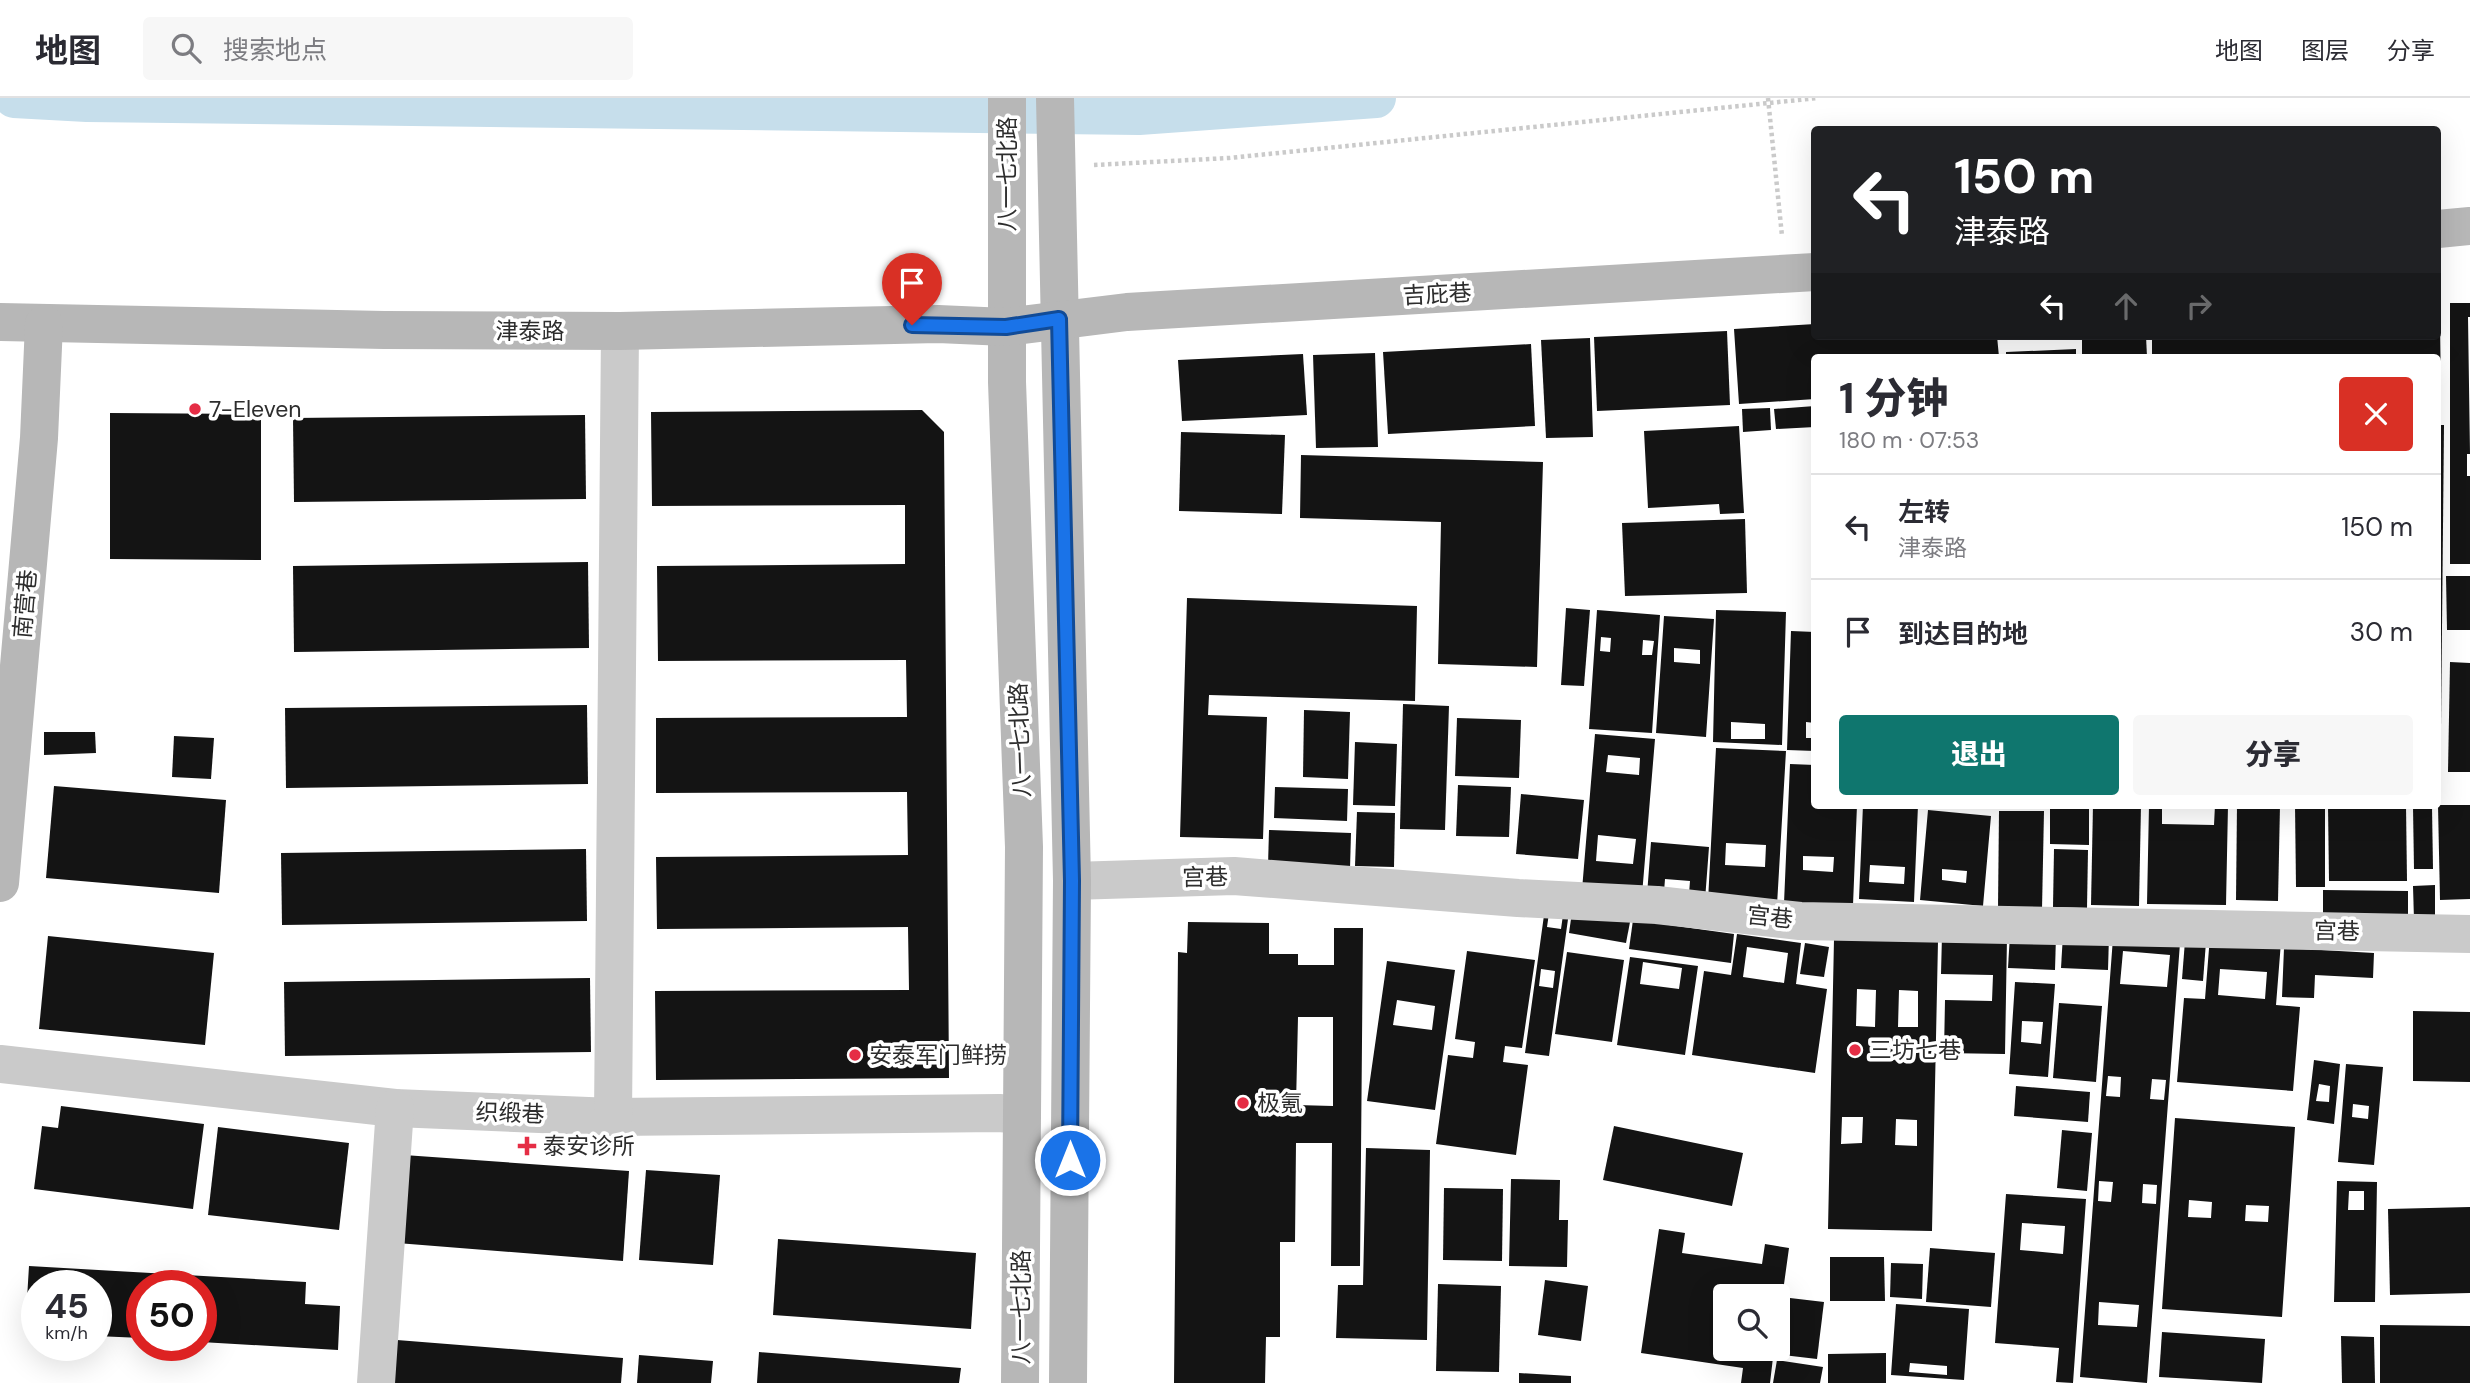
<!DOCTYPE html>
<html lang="zh">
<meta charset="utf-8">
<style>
:root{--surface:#fff;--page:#f7f7f7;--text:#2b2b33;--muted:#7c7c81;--line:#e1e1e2;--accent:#0f766e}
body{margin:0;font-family:"DM Sans","Noto Sans SC",sans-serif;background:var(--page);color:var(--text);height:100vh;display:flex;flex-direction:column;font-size:26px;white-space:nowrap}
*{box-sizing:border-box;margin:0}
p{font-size:23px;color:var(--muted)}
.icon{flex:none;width:38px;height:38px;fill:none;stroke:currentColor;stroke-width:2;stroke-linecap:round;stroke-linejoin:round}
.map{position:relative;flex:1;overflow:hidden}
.panel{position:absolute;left:1811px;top:256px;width:630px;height:455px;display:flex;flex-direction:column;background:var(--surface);border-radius:7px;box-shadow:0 7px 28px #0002}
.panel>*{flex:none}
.top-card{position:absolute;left:1811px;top:28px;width:630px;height:214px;border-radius:7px;box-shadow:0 7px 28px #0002;background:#202124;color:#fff;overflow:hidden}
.tools{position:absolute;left:1713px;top:1186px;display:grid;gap:14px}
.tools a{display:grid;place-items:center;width:77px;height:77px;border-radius:7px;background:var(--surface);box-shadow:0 7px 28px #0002;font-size:35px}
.speed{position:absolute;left:21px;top:1172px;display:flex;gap:14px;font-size:35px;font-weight:700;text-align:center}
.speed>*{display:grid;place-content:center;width:91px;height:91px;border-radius:50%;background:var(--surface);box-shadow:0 7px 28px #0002;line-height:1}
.speed small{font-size:18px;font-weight:400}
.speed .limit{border:10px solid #d22;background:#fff;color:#111}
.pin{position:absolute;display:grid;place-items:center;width:60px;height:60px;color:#fff;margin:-72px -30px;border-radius:50% 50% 50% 0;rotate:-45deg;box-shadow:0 0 7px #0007}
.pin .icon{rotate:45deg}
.me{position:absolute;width:77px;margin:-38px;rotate:0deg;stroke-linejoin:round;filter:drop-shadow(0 0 5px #0008)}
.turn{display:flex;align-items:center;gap:24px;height:147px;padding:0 28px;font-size:32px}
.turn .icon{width:91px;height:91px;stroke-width:2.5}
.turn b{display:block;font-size:49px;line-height:60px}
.lanes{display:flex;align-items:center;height:66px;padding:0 28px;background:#0003;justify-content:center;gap:35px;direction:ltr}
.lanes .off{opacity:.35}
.round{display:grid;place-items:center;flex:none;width:74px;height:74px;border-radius:7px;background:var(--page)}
.summary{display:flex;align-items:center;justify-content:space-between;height:119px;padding:0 28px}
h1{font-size:42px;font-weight:800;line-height:52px}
.primary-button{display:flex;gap:14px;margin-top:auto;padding:14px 28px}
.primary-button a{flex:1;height:80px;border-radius:7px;background:var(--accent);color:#fff;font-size:28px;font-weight:800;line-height:80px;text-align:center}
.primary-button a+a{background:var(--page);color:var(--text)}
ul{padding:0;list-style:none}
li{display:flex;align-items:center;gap:21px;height:105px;padding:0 28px;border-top:2px solid var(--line)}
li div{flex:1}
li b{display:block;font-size:26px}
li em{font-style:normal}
header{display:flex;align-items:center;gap:42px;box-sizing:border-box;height:98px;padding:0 35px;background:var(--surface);border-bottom:2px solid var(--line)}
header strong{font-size:33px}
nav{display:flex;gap:38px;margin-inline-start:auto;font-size:24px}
.search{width:490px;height:63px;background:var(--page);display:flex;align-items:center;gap:18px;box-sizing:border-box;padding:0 24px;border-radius:7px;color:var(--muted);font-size:26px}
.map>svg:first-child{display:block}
</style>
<header>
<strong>地图</strong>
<div class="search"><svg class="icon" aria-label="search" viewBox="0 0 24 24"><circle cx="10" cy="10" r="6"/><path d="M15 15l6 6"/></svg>搜索地点</div>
<nav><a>地图</a><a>图层</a><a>分享</a></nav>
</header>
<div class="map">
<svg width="2470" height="1285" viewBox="0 0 2470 1285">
<rect width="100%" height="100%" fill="#fff"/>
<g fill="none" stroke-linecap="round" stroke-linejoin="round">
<polyline stroke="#c6deeb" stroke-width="40" points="14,0 87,4 1139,17 1376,0"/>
</g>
<g fill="#141414" fill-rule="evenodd">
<polygon points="2450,205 2470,205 2470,219 2468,219 2470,356 2467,356 2467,378 2470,378 2470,466 2450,466"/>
<polygon points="2438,223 2440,223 2441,296 2438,296 2438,259 2152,259 2152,238 2438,238"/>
<polygon points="1815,226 1815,238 1997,238 1999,259 1815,259 1815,301 1739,306 1734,231"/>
<polygon points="1727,233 1730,307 1597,313 1594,239"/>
<polygon points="2082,238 2146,238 2147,259 2082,259"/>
<polygon points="1590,240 1593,339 1546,340 1541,242"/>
<polygon points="1531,246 1535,328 1388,336 1383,254"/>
<polygon points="2076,251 2076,259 2006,259 2006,254"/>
<polygon points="1375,255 1378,349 1316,350 1313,257"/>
<polygon points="1303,256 1307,317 1182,323 1178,262"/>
<polygon points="1815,308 1815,329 1776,331 1774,311"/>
<polygon points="1770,310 1771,332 1743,334 1742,311"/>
<polygon points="922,312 944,334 949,980 656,982 655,893 909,892 908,829 657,831 656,759 908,757 907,694 656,695 656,620 907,619 906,562 658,563 657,468 905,466 905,407 652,408 651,314"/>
<polygon points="110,315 261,316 261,462 110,461"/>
<polygon points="585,317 586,401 294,404 293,320"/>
<polygon points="2438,327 2444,327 2441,630 2438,630"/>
<polygon points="1739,328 1744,415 1720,416 1719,406 1648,410 1644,333"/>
<polygon points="1181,334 1285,337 1282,416 1179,413"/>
<polygon points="1301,357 1543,364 1537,569 1438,566 1441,424 1300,420"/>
<polygon points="1745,421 1747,495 1625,498 1622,425"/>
<polygon points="588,464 589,550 294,554 293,468"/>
<polygon points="2446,478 2470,478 2470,532 2447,532"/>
<polygon points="1187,500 1417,508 1415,603 1209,597 1208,617 1267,619 1263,741 1180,739"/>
<polygon points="1566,510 1590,512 1584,588 1561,587"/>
<path d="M 1597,512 L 1660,517 L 1652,635 L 1589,631 ZM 1601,539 L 1611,540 L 1610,554 L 1600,553 ZM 1643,542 L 1654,543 L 1652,557 L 1642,557 Z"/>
<path d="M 1716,512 L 1786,514 L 1782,647 L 1713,644 ZM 1731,624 L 1765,626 L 1765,641 L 1731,641 Z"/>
<path d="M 1664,518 L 1714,521 L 1706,639 L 1656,635 ZM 1674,550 L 1700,552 L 1700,566 L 1674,564 Z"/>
<polygon points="1791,533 1815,534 1815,625 1806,624 1806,640 1815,640 1815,653 1787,652"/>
<polygon points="2450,564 2470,565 2470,674 2448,674"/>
<polygon points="1403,606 1449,608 1445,732 1400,731"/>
<polygon points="587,607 588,686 286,690 285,610"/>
<polygon points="1304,612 1350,614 1348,681 1303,679"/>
<polygon points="1457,620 1521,622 1519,680 1455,678"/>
<polygon points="44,634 95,634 96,655 44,657"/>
<path d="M 1595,636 L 1655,641 L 1642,797 L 1582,792 ZM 1608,657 L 1640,660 L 1639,677 L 1606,674 ZM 1598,737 L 1636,741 L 1633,766 L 1596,763 Z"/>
<polygon points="174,638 214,640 211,681 172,679"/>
<polygon points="1355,644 1397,646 1395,708 1353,707"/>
<path d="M 1716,650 L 1786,653 L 1777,807 L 1708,803 ZM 1726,745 L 1766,747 L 1765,769 L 1725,767 Z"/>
<path d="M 1790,666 L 1815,667 L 1815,707 L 1857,707 L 1853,807 L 1784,805 ZM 1803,758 L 1834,759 L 1833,774 L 1803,772 Z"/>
<polygon points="1458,687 1511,689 1509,739 1456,738"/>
<polygon points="54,688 226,702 219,795 46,780"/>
<polygon points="1275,689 1348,691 1347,723 1274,720"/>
<polygon points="1521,696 1584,702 1578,761 1516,756"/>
<path d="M 1863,707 L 1918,707 L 1914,804 L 1859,801 ZM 1870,767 L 1905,769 L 1904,786 L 1869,784 Z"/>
<polygon points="2050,707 2089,707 2089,747 2050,746"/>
<polygon points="2093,707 2141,707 2139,808 2091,807"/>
<polygon points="2149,707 2162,707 2162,726 2214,727 2215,707 2228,707 2226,807 2147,806"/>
<polygon points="2237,707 2280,707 2278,803 2236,802"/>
<polygon points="2295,707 2325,707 2325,789 2296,789"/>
<polygon points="2328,707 2406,707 2407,783 2329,783"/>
<polygon points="2438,707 2470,707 2470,801 2440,802"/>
<polygon points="2413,709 2432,709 2433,771 2414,771"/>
<path d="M 1928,712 L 1991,718 L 1983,808 L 1920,802 ZM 1942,771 L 1967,773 L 1966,785 L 1942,782 Z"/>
<polygon points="1999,713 2044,713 2042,811 1998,810"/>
<polygon points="1357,714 1395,715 1394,769 1355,768"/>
<polygon points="1269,732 1351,735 1350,771 1268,768"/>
<path d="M 1651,744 L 1709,749 L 1705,802 L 1647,797 ZM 1665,781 L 1690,783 L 1689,796 L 1664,794 Z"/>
<polygon points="586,751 587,823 282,827 281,755"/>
<polygon points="2054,751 2088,752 2087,810 2053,809"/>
<polygon points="2435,787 2435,822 2414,822 2413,788"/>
<polygon points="2323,792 2408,793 2408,823 2323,822"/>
<path d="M 1545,810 L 1569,814 L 1549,958 L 1525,955 ZM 1549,815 L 1563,817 L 1561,831 L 1547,829 ZM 1541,871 L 1555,873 L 1553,890 L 1539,888 Z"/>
<polygon points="1572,814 1630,824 1626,845 1569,835"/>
<polygon points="1633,822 1734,836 1731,865 1629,851"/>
<path d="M 1188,824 L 1269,825 L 1269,856 L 1298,856 L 1298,867 L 1334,867 L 1334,830 L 1363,830 L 1360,1168 L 1331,1168 L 1332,1045 L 1296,1045 L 1295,1144 L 1280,1144 L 1280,1239 L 1266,1239 L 1265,1285 L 1174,1285 L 1178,854 L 1187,855 ZM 1298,919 L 1333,919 L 1333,1008 L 1296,1007 Z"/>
<path d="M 1737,836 L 1801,845 L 1796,886 L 1827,891 L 1815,975 L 1692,957 L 1704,873 L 1731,877 ZM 1747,849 L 1788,855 L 1784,885 L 1743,879 Z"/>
<polygon points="2010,836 2056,838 2055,872 2008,870"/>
<polygon points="2063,836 2109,838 2108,872 2061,870"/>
<polygon points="1942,837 2007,839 2005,956 1944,955 1945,902 1992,903 1993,877 1941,876"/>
<polygon points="48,838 214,855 205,947 39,931"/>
<path d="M 2210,838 L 2281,844 L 2276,907 L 2300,909 L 2293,993 L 2177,984 L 2184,900 L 2205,901 ZM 2220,871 L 2267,874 L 2265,901 L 2218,897 Z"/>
<path d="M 2113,840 L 2180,845 L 2147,1285 L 2080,1279 ZM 2123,853 L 2170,857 L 2167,889 L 2120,886 ZM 2108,978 L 2121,979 L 2120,999 L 2106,998 ZM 2152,981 L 2166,982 L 2164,1002 L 2150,1001 ZM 2099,1083 L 2113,1084 L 2111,1104 L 2098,1103 ZM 2143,1086 L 2157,1087 L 2156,1106 L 2142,1105 ZM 2099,1204 L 2139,1207 L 2137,1229 L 2098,1227 Z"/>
<path d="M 1834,841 L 1938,843 L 1932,1133 L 1828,1131 ZM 1857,891 L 1876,892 L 1875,929 L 1856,928 ZM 1899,892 L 1918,893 L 1918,929 L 1898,929 ZM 1842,1019 L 1863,1019 L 1862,1045 L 1841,1046 ZM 1896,1021 L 1917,1022 L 1917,1048 L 1895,1047 Z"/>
<polygon points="2185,843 2206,844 2203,883 2182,881"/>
<polygon points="1805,845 1829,849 1824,879 1800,876"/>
<polygon points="2284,850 2374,855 2373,880 2315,877 2314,900 2282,899"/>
<polygon points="1467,853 1535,862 1522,950 1505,948 1503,964 1528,967 1516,1057 1436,1046 1448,957 1473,960 1475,944 1455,941"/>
<polygon points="1567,854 1624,862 1612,944 1555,936"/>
<path d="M 1630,859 L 1698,868 L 1685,957 L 1617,947 ZM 1643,864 L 1682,870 L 1679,891 L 1640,886 Z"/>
<path d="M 1387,863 L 1455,872 L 1435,1012 L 1367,1003 ZM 1397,902 L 1435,908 L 1432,932 L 1393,927 Z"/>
<polygon points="590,880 591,954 285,958 284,884"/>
<path d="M 2015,884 L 2055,886 L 2048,979 L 2009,976 ZM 2022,923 L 2043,924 L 2041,946 L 2021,944 Z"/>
<polygon points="2059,905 2102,908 2096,984 2053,980"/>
<polygon points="2413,913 2470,914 2470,984 2413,983"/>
<path d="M 2314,962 L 2340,966 L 2334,1026 L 2307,1022 ZM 2319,986 L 2330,988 L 2329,1004 L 2316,1003 Z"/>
<path d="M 2346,966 L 2383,969 L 2374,1067 L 2338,1064 ZM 2353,1006 L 2369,1008 L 2368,1021 L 2352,1019 Z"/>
<polygon points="2016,988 2090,994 2088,1024 2014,1018"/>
<polygon points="61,1008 204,1026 193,1111 34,1091 42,1028 58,1030"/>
<path d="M 2175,1020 L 2295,1029 L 2282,1219 L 2162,1211 ZM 2189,1102 L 2212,1104 L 2211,1120 L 2188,1119 ZM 2246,1107 L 2269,1108 L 2268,1124 L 2245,1123 Z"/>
<polygon points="1614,1028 1743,1055 1732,1108 1603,1082"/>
<polygon points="218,1029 349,1045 339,1132 208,1117"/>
<polygon points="2062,1032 2092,1035 2087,1093 2057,1090"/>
<polygon points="1366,1050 1430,1052 1427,1242 1336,1240 1338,1187 1363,1187"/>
<polygon points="404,1057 629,1073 623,1163 397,1145"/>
<polygon points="646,1072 720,1077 713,1167 639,1162"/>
<polygon points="1511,1081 1560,1082 1559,1122 1568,1122 1567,1169 1509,1168"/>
<path d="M 2337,1083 L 2377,1084 L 2375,1204 L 2334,1204 ZM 2349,1093 L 2364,1093 L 2364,1112 L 2348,1112 Z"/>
<polygon points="1444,1090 1503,1091 1502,1163 1443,1162"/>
<path d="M 2006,1096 L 2086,1101 L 2073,1285 L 2056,1284 L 2059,1250 L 1995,1245 ZM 2022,1125 L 2065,1128 L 2063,1156 L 2020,1152 Z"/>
<polygon points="2470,1109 2470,1195 2390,1197 2388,1111"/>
<polygon points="1659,1131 1685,1135 1682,1155 1762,1166 1765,1146 1789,1150 1780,1215 1778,1199 1726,1199 1726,1251 1774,1251 1770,1285 1741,1285 1743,1270 1641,1255"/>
<polygon points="778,1141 976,1155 971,1231 773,1217"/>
<polygon points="1930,1150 1995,1155 1991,1209 1926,1204"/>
<polygon points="1830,1159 1884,1159 1885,1203 1830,1203"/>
<polygon points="1891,1165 1923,1166 1922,1201 1890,1199"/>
<polygon points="29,1168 306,1184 305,1206 340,1208 338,1252 201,1244 201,1188 142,1188 142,1240 96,1238 96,1188 37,1188 37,1234 25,1234"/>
<polygon points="1545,1182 1588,1188 1581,1243 1538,1237"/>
<polygon points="1438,1186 1501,1188 1499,1274 1436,1273"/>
<polygon points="1790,1200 1824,1204 1817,1261 1783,1257"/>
<path d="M 1896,1206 L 1969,1211 L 1964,1282 L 1891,1277 ZM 1910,1265 L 1947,1268 L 1947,1277 L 1909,1274 Z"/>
<polygon points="2380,1227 2470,1228 2470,1285 2380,1285"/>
<polygon points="2162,1234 2265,1241 2262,1285 2159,1279"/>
<polygon points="2341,1238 2374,1239 2375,1285 2342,1285"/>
<polygon points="397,1242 623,1260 621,1285 394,1285"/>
<polygon points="759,1254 961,1270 959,1285 757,1285"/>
<polygon points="1886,1255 1886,1285 1828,1285 1828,1256"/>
<polygon points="639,1257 713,1263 711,1285 637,1285"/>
<polygon points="1777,1262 1823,1269 1820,1285 1773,1285"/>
<polygon points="1519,1275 1571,1278 1571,1285 1519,1285"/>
</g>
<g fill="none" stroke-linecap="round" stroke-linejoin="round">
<g stroke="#cacaca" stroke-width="4.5" stroke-dasharray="3.5 3.5" stroke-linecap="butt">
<polyline points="1768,0 1782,138"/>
<polyline points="1094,67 1229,60 1818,0"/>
</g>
<g stroke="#cacaca" stroke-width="38">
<polyline points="1072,783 1234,778 1518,800 1657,807 1800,823 2470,836"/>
<polyline points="0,966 395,1010 613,1019 999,1015 1022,1017"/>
<polyline points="613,1019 620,233"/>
<polyline points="376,1285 395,1010"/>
</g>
<g stroke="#b7b7b7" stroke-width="38">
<polyline points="1007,0 1007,284 1024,749 1020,1285"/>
<polyline points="1055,0 1072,783 1068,1285"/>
<polyline points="2438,131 2470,128"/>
<polyline points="0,224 384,232 620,233 938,226 1006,229 1127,214 1815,174"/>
<polyline points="0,785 39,340 44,226"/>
</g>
</g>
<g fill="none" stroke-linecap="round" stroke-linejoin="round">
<defs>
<polyline id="route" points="912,227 1006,229 1059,221 1072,783 1070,1062"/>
</defs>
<use href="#route" stroke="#114b97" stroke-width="18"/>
<use href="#route" stroke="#1a73e8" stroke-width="12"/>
</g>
<g fill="#e52d45" stroke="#fff" stroke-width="2.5">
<circle cx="195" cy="311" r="7"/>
<circle cx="1855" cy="952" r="7"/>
<circle cx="855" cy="957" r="7"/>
<circle cx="1243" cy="1005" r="7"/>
<path d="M523.5 1037.5h7v7h7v7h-7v7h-7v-7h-7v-7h7z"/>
</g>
<g text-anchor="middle" stroke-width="7" stroke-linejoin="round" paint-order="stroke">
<g font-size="23" fill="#2d2d2d" stroke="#fff">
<text transform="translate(1007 76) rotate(-90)" y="8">八一七北路</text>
<text transform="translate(1437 196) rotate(-3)" y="8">吉庇巷</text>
<text x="530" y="241">津泰路</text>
<text transform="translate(25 506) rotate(-85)" y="8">南营巷</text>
<text transform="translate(1020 642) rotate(-92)" y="8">八一七北路</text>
<text transform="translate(1205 779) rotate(-1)" y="8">宫巷</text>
<text transform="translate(1770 819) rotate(6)" y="8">宫巷</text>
<text transform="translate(2337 833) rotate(1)" y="8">宫巷</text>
<text transform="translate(510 1015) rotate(2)" y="8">织缎巷</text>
<text transform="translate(1021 1209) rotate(-90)" y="8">八一七北路</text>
</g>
<g font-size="23" fill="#2d2d2d" stroke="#fff" text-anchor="start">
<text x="209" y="319">7-Eleven</text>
<text x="1869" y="960">三坊七巷</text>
<text x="869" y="965">安泰军门鲜捞</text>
<text x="1257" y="1013">极氪</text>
<text x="543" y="1056">泰安诊所</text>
</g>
</g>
</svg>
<div class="tools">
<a><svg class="icon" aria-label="search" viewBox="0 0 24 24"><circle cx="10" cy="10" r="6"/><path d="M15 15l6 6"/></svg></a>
</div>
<div class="speed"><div>45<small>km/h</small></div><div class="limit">50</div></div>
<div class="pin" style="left:912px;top:227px;background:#d93025"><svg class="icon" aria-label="arrive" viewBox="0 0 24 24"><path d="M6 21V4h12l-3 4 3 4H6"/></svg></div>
<svg class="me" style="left:1070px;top:1062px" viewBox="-20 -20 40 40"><circle r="17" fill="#1a73e8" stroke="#fff" stroke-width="3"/><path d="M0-11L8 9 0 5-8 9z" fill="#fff"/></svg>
<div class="top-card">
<div class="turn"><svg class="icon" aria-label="left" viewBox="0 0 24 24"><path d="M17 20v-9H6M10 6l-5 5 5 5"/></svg><div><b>150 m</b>津泰路</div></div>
<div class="lanes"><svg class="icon" aria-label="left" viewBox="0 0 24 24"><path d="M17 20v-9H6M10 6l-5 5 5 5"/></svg><svg class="icon off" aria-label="ahead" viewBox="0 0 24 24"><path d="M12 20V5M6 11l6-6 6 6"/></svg><svg class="icon off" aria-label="right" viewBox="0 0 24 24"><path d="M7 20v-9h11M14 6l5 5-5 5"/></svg></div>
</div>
<section class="panel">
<div class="summary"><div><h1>1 分钟</h1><p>180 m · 07:53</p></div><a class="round" style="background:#d93025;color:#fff"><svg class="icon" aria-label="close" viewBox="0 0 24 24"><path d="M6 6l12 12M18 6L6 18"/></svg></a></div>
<ul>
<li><svg class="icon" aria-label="left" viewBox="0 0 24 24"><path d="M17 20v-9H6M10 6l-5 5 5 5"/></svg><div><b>左转</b><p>津泰路</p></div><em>150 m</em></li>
<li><svg class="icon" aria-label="arrive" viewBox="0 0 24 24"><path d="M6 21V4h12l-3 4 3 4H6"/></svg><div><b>到达目的地</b></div><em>30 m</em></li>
</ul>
<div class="primary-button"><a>退出</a><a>分享</a></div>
</section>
</div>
